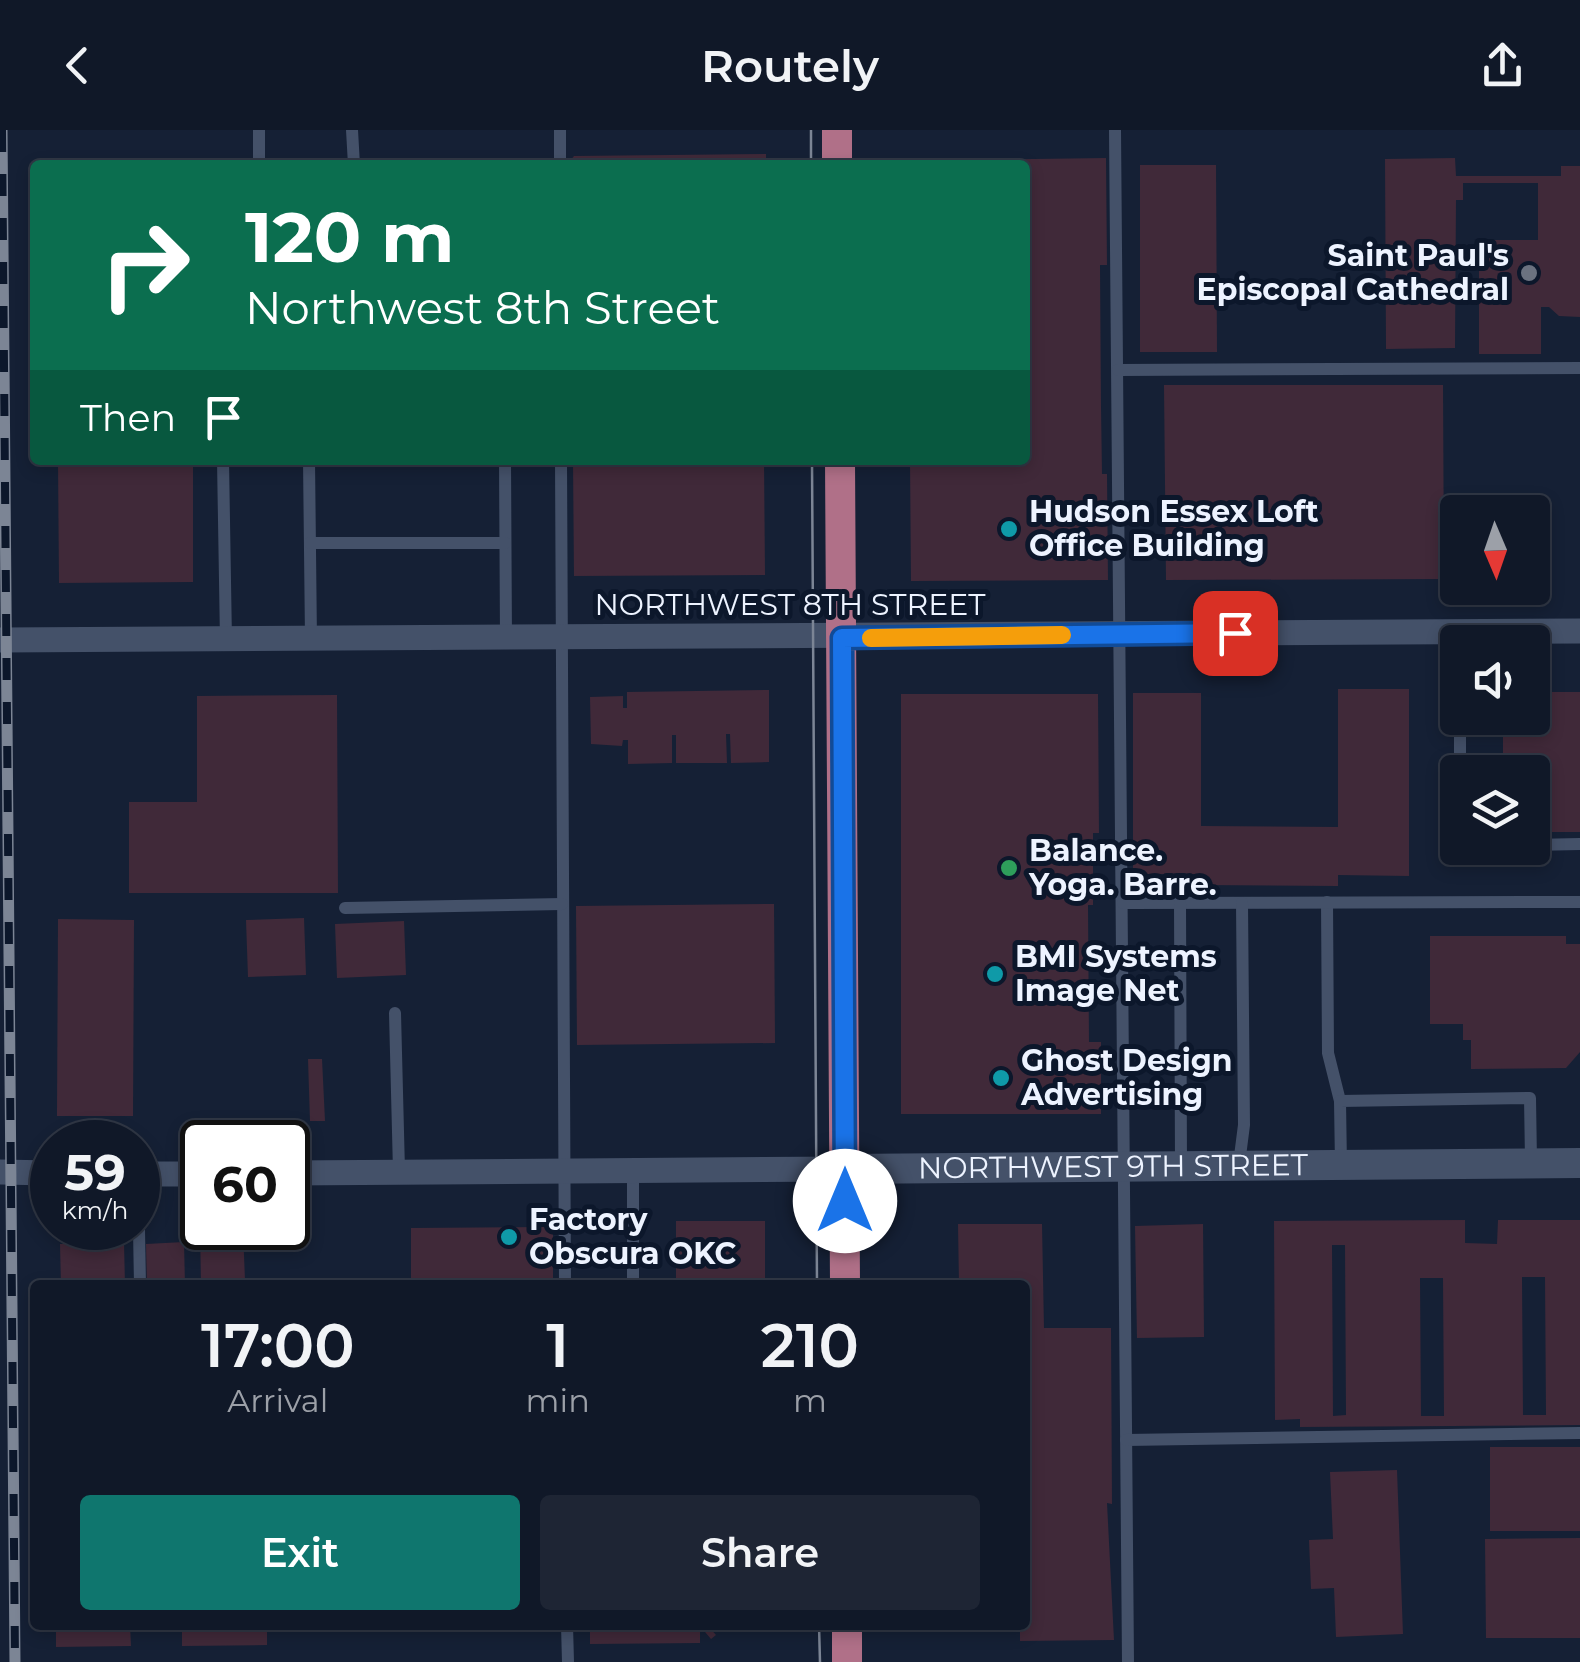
<!DOCTYPE html>
<style>
:root{--surface:#101828;--page:#1e2534;--text:#f1f3f6;--muted:#9ca0a8;--line:#303745;--accent:#0f766e}
body{margin:0;font-family:Montserrat,sans-serif;background:var(--page);color:var(--text);height:100vh;display:flex;flex-direction:column;font-size:38px;white-space:nowrap}
*{box-sizing:border-box;margin:0}
p{font-size:32px;color:var(--muted)}
.icon{flex:none;width:55px;height:55px;fill:none;stroke:currentColor;stroke-width:2;stroke-linecap:round;stroke-linejoin:round}
.map{position:relative;flex:1;overflow:hidden}
.side{position:absolute;left:30px;top:1150px;width:1000px;height:350px;display:flex;flex-direction:column;background:var(--surface);border-radius:10px;box-shadow:0 5px 15px #0003,0 0 0 2px var(--line)}
.side>*{flex:none}
.banner{position:absolute;left:30px;top:30px;width:1000px;height:305px;border-radius:10px;box-shadow:0 5px 15px #0003,0 0 0 2px var(--line);background:#0b6e4f;color:#fff;overflow:hidden}
.needle{width:65px;rotate:178deg}
.controls{position:absolute;left:1440px;top:365px;display:grid;gap:20px}
.controls a{display:grid;place-items:center;width:110px;height:110px;border-radius:10px;background:var(--surface);box-shadow:0 5px 15px #0003,0 0 0 2px var(--line);font-size:50px}
.speed{position:absolute;left:30px;top:990px;display:flex;gap:20px;font-size:50px;font-weight:700;text-align:center}
.speed>*{display:grid;place-content:center;width:130px;height:130px;border-radius:50%;background:var(--surface);box-shadow:0 5px 15px #0003,0 0 0 2px var(--line);line-height:1}
.speed small{font-size:25px;font-weight:400}
.speed .limit{border:5px solid #111;border-radius:15px;background:#fff;color:#111}
.pin{position:absolute;display:grid;place-items:center;width:85px;height:85px;color:#fff;margin:-42px;border-radius:20px;box-shadow:0 5px 15px #0006}
.me{position:absolute;width:110px;margin:-55px;rotate:0deg;stroke-linejoin:round;filter:drop-shadow(0 0 8px #0008)}
.turn{display:flex;align-items:center;gap:35px;height:210px;padding:0 50px;font-size:45px}
.turn .icon{width:130px;height:130px;stroke-width:2.5}
.turn b{display:block;font-size:70px;line-height:85px}
.then{display:flex;align-items:center;height:95px;padding:0 50px;background:#0003;gap:20px;font-size:38px}
.eta{display:flex;justify-content:space-evenly;align-items:center;height:170px;text-align:center}
.eta b{font-size:60px;font-weight:600;line-height:70px}
.button{display:flex;gap:20px;margin-top:auto;padding:20px 50px}
.button a{flex:1;height:115px;border-radius:10px;background:var(--accent);color:#fff;font-size:40px;font-weight:600;line-height:115px;text-align:center}
.button a+a{background:var(--page);color:var(--text)}
header{display:flex;justify-content:space-between;align-items:center;height:130px;padding:0 50px;background:var(--surface);font-size:45px;font-weight:600}
.map>svg:first-child{display:block}
</style>
<header><svg class="icon" aria-label="back" viewBox="0 0 24 24"><path d="M15 5l-7 7 7 7"/></svg>Routely<svg class="icon" aria-label="share" viewBox="0 0 24 24"><path d="M12 15V3M7 8l5-5 5 5M5 13v7h14v-7"/></svg></header>
<div class="map">
<svg width="1580" height="1532" viewBox="0 0 1580 1532">
<rect width="100%" height="100%" fill="#152035"/>
<g fill="#402939" fill-rule="evenodd">
<polygon points="766,24 766,35 567,35 574,26"/>
<polygon points="1106,28 1107,135 1100,135 1101,276 1102,344 1107,344 1108,450 911,451 910,330 1025,330 1025,35 907,35 907,31"/>
<polygon points="1455,28 1456,46 1561,46 1561,36 1580,36 1580,187 1559,186 1549,177 1541,177 1541,224 1479,224 1479,110 1538,110 1538,53 1463,53 1463,70 1456,70 1455,218 1386,219 1385,29"/>
<polygon points="1140,35 1216,35 1217,222 1140,222"/>
<polygon points="1164,255 1443,255 1444,449 1166,450"/>
<polygon points="58,330 193,330 193,452 59,453"/>
<polygon points="573,330 764,330 765,445 574,446"/>
<polygon points="1338,559 1409,559 1409,746 1338,745 1338,756 1201,755 1201,744 1133,744 1133,563 1201,563 1201,696 1338,697"/>
<polygon points="769,560 769,632 731,633 730,604 726,604 727,633 676,633 676,605 672,605 672,633 628,634 628,610 623,610 622,616 591,614 590,567 623,566 623,578 627,578 627,562"/>
<polygon points="1532,562 1580,562 1580,702 1532,702 1532,642 1503,642 1503,588 1532,588"/>
<polygon points="901,564 1098,564 1099,703 1093,703 1093,775 1088,775 1089,912 1101,912 1101,984 901,984"/>
<polygon points="337,565 338,763 129,763 129,672 197,672 197,566"/>
<polygon points="774,774 775,913 577,915 576,776"/>
<polygon points="304,788 306,845 248,847 246,790"/>
<polygon points="58,789 134,790 133,986 57,986"/>
<polygon points="404,791 406,845 337,848 335,794"/>
<polygon points="1430,806 1566,806 1566,814 1580,814 1580,922 1566,938 1471,939 1471,910 1463,910 1463,894 1430,894"/>
<polygon points="308,929 322,929 325,991 310,991"/>
<path d="M 1465,1090 L 1465,1113 L 1497,1114 L 1498,1090 L 1580,1090 L 1580,1295 L 1300,1297 L 1300,1289 L 1275,1290 L 1274,1091 ZM 1332,1115 L 1345,1115 L 1346,1285 L 1333,1286 ZM 1522,1147 L 1545,1147 L 1546,1285 L 1523,1285 ZM 1420,1148 L 1443,1148 L 1444,1286 L 1421,1286 Z"/>
<rect x="676" y="1091" width="89" height="64"/>
<polygon points="958,1094 1042,1094 1044,1198 1111,1198 1112,1374 1107,1373 1114,1510 1020,1511 1020,1495 1025,1495 1025,1155 959,1155"/>
<polygon points="1203,1094 1204,1207 1137,1208 1135,1096"/>
<polygon points="553,1097 553,1155 411,1155 411,1098"/>
<polygon points="200,1098 243,1100 245,1150 251,1149 251,1155 201,1155"/>
<polygon points="184,1112 185,1155 147,1155 146,1114"/>
<polygon points="118,1113 124,1113 125,1155 61,1155 60,1114"/>
<rect x="1490" y="1317" width="90" height="84"/>
<polygon points="1397,1340 1403,1504 1336,1507 1334,1458 1311,1459 1309,1410 1333,1409 1330,1342"/>
<polygon points="1580,1408 1580,1508 1486,1508 1485,1409"/>
<polygon points="56,1495 130,1495 131,1516 56,1517"/>
<polygon points="182,1495 267,1495 267,1515 182,1516"/>
<polygon points="590,1495 707,1495 716,1505 711,1509 700,1496 700,1513 590,1514"/>
</g>
<g fill="none" stroke-linecap="round" stroke-linejoin="round">
<g stroke="#445169" stroke-width="12">
<polyline points="352,0 354,35"/>
<polyline points="1115,0 1128,1532"/>
<polyline points="259,35 259,0"/>
<polyline points="560,35 560,0"/>
<polyline points="1118,240 1580,238"/>
<polyline points="223,330 226,511"/>
<polyline points="309,330 311,510"/>
<polyline points="505,330 506,509"/>
<polyline points="561,330 565,1155"/>
<polyline points="310,413 505,413"/>
<polyline points="1460,642 1460,588"/>
<polyline points="1532,715 1580,714"/>
<polyline points="1327,772 1328,923 1340,971"/>
<polyline points="1123,773 1580,772"/>
<polyline points="1180,773 1181,1035"/>
<polyline points="345,778 562,774"/>
<polyline points="395,883 399,1041"/>
<polyline points="1239,1034 1244,995 1242,773"/>
<polyline points="1341,1036 1340,971 1530,968 1531,1031"/>
<polyline points="633,1041 633,1155"/>
<polyline points="138,1044 140,1155"/>
<polyline points="1126,1310 1580,1303"/>
<polyline points="567,1495 568,1532"/>
</g>
<g stroke="#445169" stroke-width="25">
<polyline points="0,510 1580,501"/>
<polyline points="0,1042 52,1043"/>
<polyline points="288,1043 845,1039"/>
<polyline points="138,1044 202,1044"/>
</g>
<path stroke="#445169" stroke-width="30" id="s1" d="M 845,1039 L 1580,1033"/>
<g stroke="#b07088" stroke-width="30">
<polyline points="837,0 837,35"/>
<polyline points="840,330 845,1155"/>
<polyline points="847,1495 847,1532"/>
</g>
<g stroke="#7c8595" stroke-width="2.5">
<polyline points="811,35 811,0"/>
<polyline points="812,330 817,1155"/>
<polyline points="819,1495 820,1532"/>
</g>
<defs>
<polyline id="rail" points="2,0 15,1532"/>
</defs>
<use href="#rail" stroke="#7c8595" stroke-width="11"/>
<use href="#rail" stroke="#0c172b" stroke-width="8" stroke-dasharray="22" stroke-linecap="butt"/>
</g>
<g fill="none" stroke-linecap="round" stroke-linejoin="round">
<defs>
<polyline id="route" points="845,1071 842,508 1235,503"/>
</defs>
<use href="#route" stroke="#114b97" stroke-width="25"/>
<use href="#route" stroke="#1a73e8" stroke-width="18"/>
<polyline stroke="#f59e0b" stroke-width="18" points="871,508 1062,505"/>
</g>
<circle fill="#6b7280" stroke="#0c172b" stroke-width="4" cx="1529" cy="143" r="10"/>
<g fill="#0f9aa8" stroke="#0c172b" stroke-width="4">
<circle cx="1009" cy="399" r="10"/>
<circle cx="995" cy="844" r="10"/>
<circle cx="1001" cy="948" r="10"/>
<circle cx="509" cy="1107" r="10"/>
</g>
<circle fill="#2e9e5b" stroke="#0c172b" stroke-width="4" cx="1009" cy="738" r="10"/>
<g text-anchor="middle" stroke-width="10" stroke-linejoin="round" paint-order="stroke">
<g font-size="30" font-weight="bold" fill="#edf3ff" stroke="#0c172b" text-anchor="start">
<text x="1509" y="136" text-anchor="end">Saint Paul's<tspan x="1509" dy="34">Episcopal Cathedral</tspan></text>
<text x="1029" y="392">Hudson Essex Loft<tspan x="1029" dy="34">Office Building</tspan></text>
<text x="1029" y="731">Balance.<tspan x="1029" dy="34">Yoga. Barre.</tspan></text>
<text x="1015" y="837">BMI Systems<tspan x="1015" dy="34">Image Net</tspan></text>
<text x="1021" y="941">Ghost Design<tspan x="1021" dy="34">Advertising</tspan></text>
<text x="529" y="1100">Factory<tspan x="529" dy="34">Obscura OKC</tspan></text>
</g>
<g font-size="30" fill="#edf3ff" stroke="#0c172b">
<text x="790" y="485">NORTHWEST 8TH STREET</text>
<text dy="10" stroke="none"><textPath href="#s1" startOffset="268">NORTHWEST 9TH STREET</textPath></text>
</g>
</g>
</svg>
<div class="controls">
<a><svg class="needle" viewBox="-14 -14 28 28"><path d="M0-13l5 13h-10z" fill="#e53935"/><path d="M0 13l5-13h-10z" fill="#9ca0a8"/></svg></a>
<a><svg class="icon" aria-label="sound" viewBox="0 0 24 24"><path d="M4 9h4l5-4v14l-5-4H4zM17 9q2 3 0 6"/></svg></a>
<a><svg class="icon" aria-label="layers" viewBox="0 0 24 24"><path d="M12 4l9 5-9 5-9-5zM3 14l9 5 9-5"/></svg></a>
</div>
<div class="speed"><div>59<small>km/h</small></div><div class="limit">60</div></div>
<div class="pin" style="left:1235px;top:503px;background:#d93025"><svg class="icon" aria-label="arrive" viewBox="0 0 24 24"><path d="M6 21V4h12l-3 4 3 4H6"/></svg></div>
<svg class="me" style="left:845px;top:1071px" viewBox="-20 -20 40 40"><circle r="19" fill="#fff"/><path d="M0-13L10 11 0 6-10 11z" fill="#1a73e8"/></svg>
<div class="banner">
<div class="turn"><svg class="icon" aria-label="right" viewBox="0 0 24 24"><path d="M7 20v-9h11M14 6l5 5-5 5"/></svg><div><b>120 m</b>Northwest 8th Street</div></div>
<div class="then">Then<svg class="icon" aria-label="arrive" viewBox="0 0 24 24"><path d="M6 21V4h12l-3 4 3 4H6"/></svg></div>
</div>
<section class="side">
<div class="eta">
<div><b>17:00</b><p>Arrival</p></div>
<div><b>1</b><p>min</p></div>
<div><b>210</b><p>m</p></div>
</div>
<div class="button"><a>Exit</a><a>Share</a></div>
</section>
</div>
